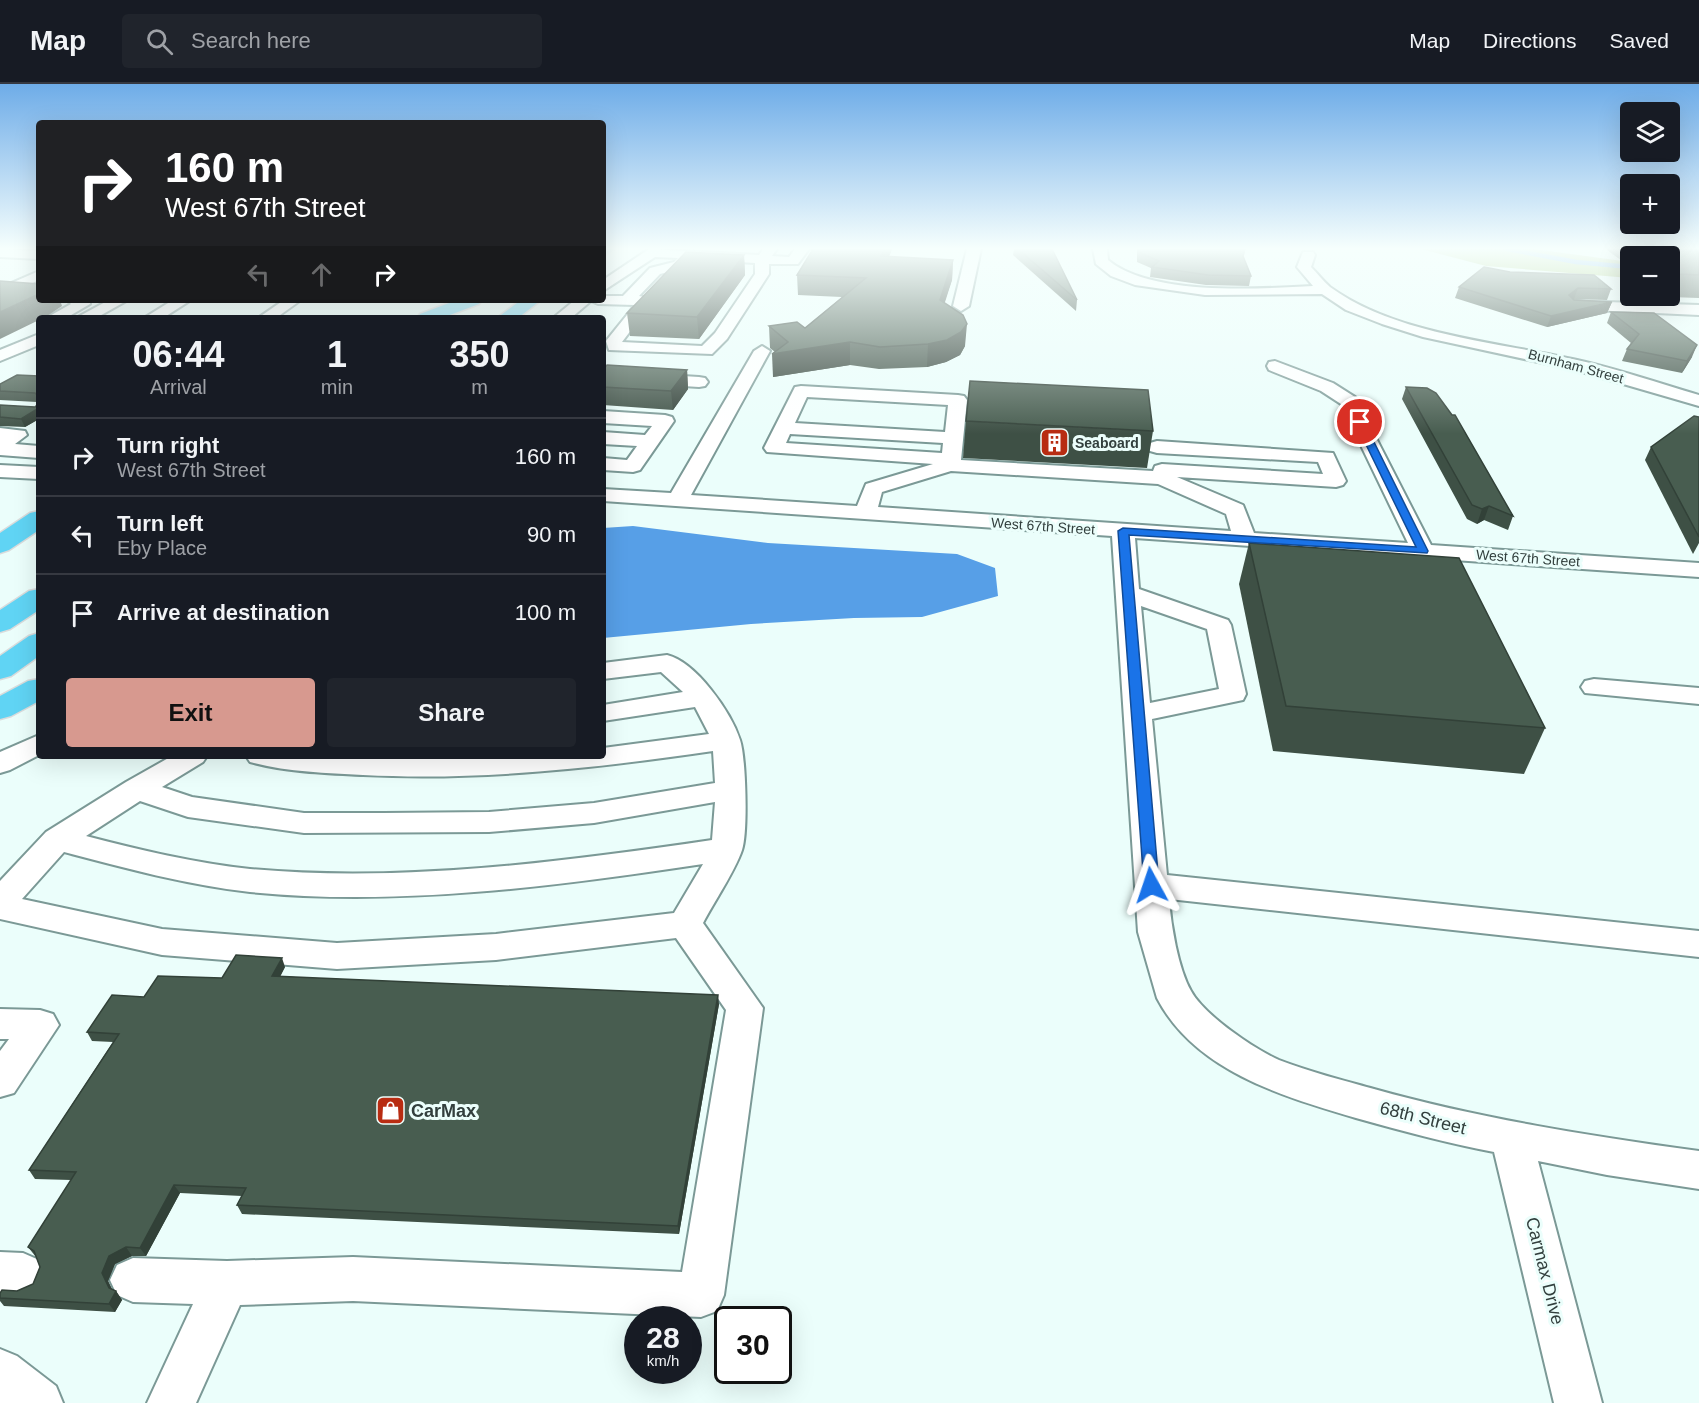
<!DOCTYPE html>
<meta charset="utf-8">
<style>
:root{--surface:#171b24;--page:#20242c;--text:#f1f3f6;--muted:#9ea1a6;--line:#363941;--accent:#d7998f}
body{margin:0;font-family:Helvetica,sans-serif;background:var(--page);color:var(--text);height:100vh;display:flex;flex-direction:column;font-size:22px;white-space:nowrap}
*{box-sizing:border-box;margin:0}
p{font-size:20px;color:var(--muted)}
.icon{flex:none;width:33px;height:33px;fill:none;stroke:currentColor;stroke-width:2;stroke-linecap:round;stroke-linejoin:round}
.map{position:relative;flex:1;overflow:hidden}
.side{position:absolute;left:36px;top:231px;width:570px;height:444px;display:flex;flex-direction:column;background:var(--surface);border-radius:6px;box-shadow:0 6px 24px #0002}
.side>*{flex:none}
.top-card{position:absolute;left:36px;top:36px;width:570px;height:183px;border-radius:6px;box-shadow:0 6px 24px #0002;background:#202124;color:#fff;overflow:hidden}
.fabs{position:absolute;left:1620px;top:18px;display:grid;gap:12px}
.fabs a{display:grid;place-items:center;width:60px;height:60px;border-radius:6px;background:var(--surface);box-shadow:0 6px 24px #0002;font-size:30px}
.speed{position:absolute;left:624px;top:1222px;display:flex;gap:12px;font-size:30px;font-weight:700;text-align:center}
.speed>*{display:grid;place-content:center;width:78px;height:78px;border-radius:50%;background:var(--surface);box-shadow:0 6px 24px #0002;line-height:1}
.speed small{font-size:15px;font-weight:400}
.speed .limit{border:3px solid #111;border-radius:9px;background:#fff;color:#111}
.pin{position:absolute;display:grid;place-items:center;width:51px;height:51px;color:#fff;margin:-26px;border:3px solid #fff;border-radius:50%;box-shadow:0 2px 6px #0007}
.me{position:absolute;width:66px;margin:-33px;rotate:355deg;stroke-linejoin:round;filter:drop-shadow(0 0 4px #0008)}
.turn{display:flex;align-items:center;gap:21px;height:126px;padding:0 30px;font-size:27px}
.turn .icon{width:78px;height:78px;stroke-width:2.5}
.turn b{display:block;font-size:42px;line-height:51px}
.lanes{display:flex;align-items:center;height:57px;padding:0 30px;background:#0003;justify-content:center;gap:30px;direction:ltr}
.lanes .off{opacity:.35}
.eta{display:flex;justify-content:space-evenly;align-items:center;height:102px;text-align:center}
.eta b{font-size:36px;font-weight:700;line-height:42px}
.primary-button{display:flex;gap:12px;margin-top:auto;padding:12px 30px}
.primary-button a{flex:1;height:69px;border-radius:6px;background:var(--accent);color:#111;font-size:24px;font-weight:700;line-height:69px;text-align:center}
.primary-button a+a{background:var(--page);color:var(--text)}
ul{padding:0;list-style:none}
li{display:flex;align-items:center;gap:18px;height:78px;padding:0 30px;border-top:2px solid var(--line)}
li div{flex:1}
li b{display:block;font-size:22px}
li em{font-style:normal}
header{display:flex;align-items:center;gap:36px;box-sizing:border-box;height:84px;padding:0 30px;background:var(--surface);border-bottom:2px solid var(--line)}
header strong{font-size:28px}
nav{display:flex;gap:33px;margin-inline-start:auto;font-size:21px}
.search{width:420px;height:54px;background:var(--page);display:flex;align-items:center;gap:15px;box-sizing:border-box;padding:0 21px;border-radius:6px;color:var(--muted);font-size:22px}
.map>svg:first-child{display:block}
</style>
<header>
<strong>Map</strong>
<div class="search"><svg class="icon" aria-label="search" viewBox="0 0 24 24"><circle cx="10" cy="10" r="6"/><path d="M15 15l6 6"/></svg>Search here</div>
<nav><a>Map</a><a>Directions</a><a>Saved</a></nav>
</header>
<div class="map">
<svg width="1699" height="1319" viewBox="0 0 1699 1319">
<rect width="100%" height="100%" fill="#ebfefb"/>
<polygon fill="#9fc263" points="1421,165 1534,165 1630,178 1630,194 1486,182"/>
<polygon fill="#579fe7" points="633,442 768,459 957,470 995,484 998,512 922,533 854,534 751,540 603,554 603,444"/>
<g fill="none" stroke-linecap="round" stroke-linejoin="round">
<polyline stroke="#579fe7" stroke-width="4.5" points="1507,165 1576,178 1630,183"/>
<defs>
<g id="minor">
<polygon points="0,165 39,167 39,175 0,173"/>
<path d="M 649,165 L 759,171 L 763,165 L 777,165 L 772,172 L 789,173 L 795,165 L 809,165 L 798,180 L 769,180 L 769,190 L 727,255 L 712,270 L 609,266 L 606,257 L 635,221 L 598,220 L 591,217 L 571,234 L 553,234 L 575,216 L 603,216 L 603,212 L 623,212 L 650,184 L 674,178 L 678,174 L 655,173 L 603,207 L 603,196 ZM 692,175 L 755,179 L 755,190 L 715,249 L 702,262 L 622,258 L 653,217 L 651,214 L 639,212 L 660,190 L 684,184 Z"/>
<polygon points="967,165 981,165 969,222 961,227 953,222"/>
<path d="M 1093,165 L 1107,165 L 1108,176 C 1151,212 1257,205 1313,202 L 1297,183 L 1303,168 L 1313,168 L 1315,171 L 1311,183 C 1317,189 1323,197 1330,203 C 1396,251 1498,258 1577,276 C 1618,285 1658,299 1699,311 L 1699,322 L 1575,286 L 1423,253 L 1382,240 L 1346,226 L 1322,210 L 1205,211 L 1135,201 L 1111,192 L 1096,180 Z"/>
<polygon points="39,187 39,196 0,214 0,204"/>
<polygon points="67,216 90,216 90,220 66,234 46,234 71,220"/>
<polygon points="109,216 128,216 96,234 76,234"/>
<polygon points="173,216 191,216 163,234 144,234"/>
<polygon points="284,216 301,216 276,234 258,234"/>
<polygon points="1575,217 1699,221 1699,231 1570,225 1567,222"/>
<polygon points="39,250 39,261 0,277 0,266"/>
<path d="M 762,262 L 770,267 L 691,411 L 857,422 L 866,400 L 933,380 L 767,368 L 764,364 L 795,303 L 801,302 L 958,311 L 964,312 L 967,316 L 961,376 L 1153,387 L 1155,382 L 1162,380 L 1323,390 L 1318,378 L 1157,369 L 1150,367 L 1147,363 L 1150,359 L 1157,357 L 1333,369 L 1346,397 L 1343,401 L 1336,403 L 1177,393 L 1243,421 L 1254,449 L 1408,459 L 1341,320 L 1321,307 L 1269,286 L 1267,282 L 1269,278 L 1275,277 L 1333,299 L 1355,313 L 1431,461 L 1699,479 L 1699,493 L 1135,454 L 1139,505 L 1228,536 L 1231,541 L 1246,610 L 1243,616 L 1152,635 L 1167,791 L 1699,847 L 1699,873 L 1169,815 C 1171,841 1178,884 1191,907 C 1204,931 1254,965 1279,976 C 1310,988 1342,996 1374,1005 C 1481,1035 1590,1052 1699,1067 L 1699,1105 L 1607,1091 L 1538,1077 L 1602,1319 L 1554,1319 L 1494,1068 C 1447,1059 1402,1047 1356,1034 C 1282,1012 1195,987 1157,914 L 1138,848 L 1112,452 L 603,417 L 603,405 L 671,409 L 754,267 ZM 807,313 L 948,321 L 945,348 L 795,339 ZM 790,350 L 943,359 L 942,369 L 786,359 ZM 951,387 L 1158,400 L 1226,430 L 1231,447 L 878,423 L 882,408 ZM 1141,522 L 1207,545 L 1219,605 L 1150,619 Z"/>
<polygon points="603,287 699,293 705,294 708,298 705,302 699,303 603,297"/>
<polygon points="603,327 665,331 672,333 674,337 640,386 633,388 603,386 603,374 627,376 637,362 603,360 603,348 645,351 652,342 603,339"/>
<polygon points="0,344 25,347 27,351 15,360 39,362 39,374 0,371"/>
<polygon points="0,381 39,383 39,395 0,393"/>
<path d="M 667,571 C 696,578 731,628 740,656 C 746,674 748,749 742,766 C 735,787 714,818 703,839 L 763,924 L 724,1211 L 717,1227 L 701,1233 L 353,1217 L 240,1221 L 196,1319 L 147,1319 L 193,1220 L 133,1218 L 117,1211 L 110,1196 L 117,1181 L 133,1174 L 227,1177 L 353,1173 L 682,1188 L 726,926 L 676,854 L 496,876 L 337,885 L 162,871 L 0,835 L 0,797 L 46,748 L 126,698 L 172,672 L 207,672 L 203,678 L 162,703 L 192,713 L 304,729 L 384,729 L 489,728 L 594,719 L 715,699 L 713,667 C 597,684 481,697 363,691 C 325,689 286,688 250,678 L 246,672 L 446,674 L 603,672 L 603,664 L 709,650 L 695,623 L 603,637 L 603,621 L 683,608 L 661,588 L 603,595 L 603,579 ZM 140,717 L 188,733 L 304,749 L 489,748 L 594,739 L 715,718 L 712,756 C 563,778 400,799 250,785 C 194,779 140,766 86,752 ZM 64,768 C 125,784 187,801 250,808 C 397,823 558,802 703,780 L 674,829 L 496,850 L 337,859 L 162,845 L 22,815 Z"/>
<polygon points="1594,595 1699,604 1699,620 1585,609 1581,603 1585,597"/>
<polygon points="39,651 39,671 10,686 0,689 0,668"/>
<polygon points="0,925 40,926 53,930 59,941 14,1009 0,1013 0,967 9,955 0,955"/>
<polygon points="0,1168 23,1169 39,1176 45,1191 39,1206 23,1213 0,1212"/>
<polygon points="0,1265 17,1272 56,1302 63,1319 0,1319"/>
</g>
<g id="highway">
<polygon points="603,165 614,165 603,172"/>
<polygon points="457,216 482,216 479,220 442,234 417,234 420,230"/>
<polygon points="521,216 541,216 518,234 497,234"/>
<polygon points="39,427 39,446 9,466 0,469 0,449 30,429"/>
<polygon points="39,505 39,526 10,545 0,548 0,526 29,507"/>
<polygon points="39,549 39,572 11,592 0,595 0,572 29,552"/>
<polygon points="39,595 39,617 11,632 0,635 0,612 28,597"/>
</g>
</defs>
<use href="#minor" stroke="#7b9996" stroke-width="4"/>
<use href="#highway" stroke="#dadcdc" stroke-width="3"/>
<use href="#minor" fill="#fff" fill-rule="evenodd"/>
<use href="#highway" fill="#60d4f4" fill-rule="evenodd"/>
</g>
<g fill="#3e5045">
<polygon points="811,165 892,165 889,173 953,176 952,196 944,219 965,262 960,271 946,278 927,283 879,285 850,281 773,293 775,268 770,264 769,242 805,244 842,213 798,211 797,191 811,169"/>
<polygon points="1014,165 1052,165 1077,216 1076,227 1013,171"/>
<polygon points="1137,165 1245,165 1243,172 1251,192 1249,202 1206,201 1150,193 1151,184 1137,178"/>
<polygon points="1606,165 1699,165 1699,214 1670,213 1668,212 1670,212 1670,172 1630,172 1630,183"/>
<polygon points="744,171 745,191 699,255 630,252 627,229"/>
<polygon points="1510,188 1611,205 1607,216 1573,215 1612,218 1607,229 1547,243 1455,214 1459,203"/>
<polygon points="1611,228 1692,273 1682,289 1622,277 1627,265 1631,259 1607,239"/>
<polygon points="603,286 687,286 688,305 673,326 603,321"/>
<polygon points="39,292 39,335 25,343 0,342 0,321 35,323 37,321 37,318 0,316 0,300"/>
<polygon points="1406,303 1513,432 1508,446 1484,436 1477,440 1467,435 1402,315"/>
<polygon points="1699,333 1699,459 1693,470 1645,376 1651,363"/>
<polygon points="966,337 1153,347 1147,384 963,374"/>
<polygon points="1249,459 1545,644 1524,690 1273,667 1239,500"/>
<polygon points="285,883 280,892 719,920 679,1150 242,1130 237,1121 242,1112 180,1109 146,1172 132,1172 115,1180 108,1197 112,1205 116,1207 122,1216 115,1228 4,1222 0,1217 0,1209 17,1207 33,1200 40,1183 36,1173 28,1163 71,1096 35,1095 29,1086 113,958 92,957 87,948 144,913 222,894"/>
</g>
<g fill="#324138">
<polygon points="884,165 892,165 880,192 881,172"/>
<polygon points="744,171 745,191 699,255 697,233"/>
<polygon points="953,176 952,196 939,237 940,216"/>
<polygon points="1578,204 1574,215 1565,222 1569,211"/>
<polygon points="39,210 39,216 60,216 62,222 44,234 39,234 39,236 0,255 0,228"/>
<polygon points="1612,218 1607,229 1547,243 1551,232"/>
<polygon points="967,240 965,262 960,271 946,278 927,283 928,260"/>
<polygon points="850,258 850,281 773,293 772,270"/>
<polygon points="1697,261 1692,273 1682,289 1687,277"/>
<polygon points="687,286 688,305 673,326 671,307"/>
<polygon points="39,324 39,335 25,343 21,335"/>
<polygon points="1489,422 1484,436 1477,440 1482,425"/>
<polygon points="282,874 285,883 276,901 272,892"/>
<polygon points="718,911 719,920 679,1150 678,1142"/>
<polygon points="174,1101 180,1109 146,1172 140,1164"/>
<polygon points="126,1163 132,1172 115,1180 108,1197 114,1210 116,1207 122,1216 115,1228 109,1220 109,1204 102,1189 109,1172"/>
</g>
<g fill="#485d50" stroke="#324138" stroke-width="1.5">
<polygon points="813,165 884,165 881,172 953,176 940,216 963,231 967,240 961,248 947,256 928,260 880,263 850,258 772,270 788,258 769,242 797,238 805,244 866,194 797,191"/>
<polygon points="1018,165 1052,165 1077,216"/>
<polygon points="1139,165 1245,165 1243,172 1251,192 1208,191 1152,183 1159,177 1139,168"/>
<polygon points="1644,165 1699,165 1699,191 1680,190 1670,183 1670,172 1655,172"/>
<polygon points="686,168 744,171 697,233 627,229"/>
<polygon points="1484,183 1510,188 1594,191 1611,205 1578,204 1569,211 1574,216 1612,218 1551,232 1459,203"/>
<polygon points="0,197 39,200 39,210 0,228"/>
<polygon points="1611,228 1654,229 1697,261 1687,277 1627,265 1639,250"/>
<polygon points="607,281 687,286 671,307 603,303 603,286"/>
<polygon points="17,291 39,292 39,324 21,335 0,333 0,321 35,323 37,321 37,311 35,309 0,307 0,300"/>
<polygon points="970,297 1148,306 1153,347 966,337"/>
<polygon points="1406,303 1427,304 1436,309 1452,331 1455,331 1513,432 1489,422 1482,425 1472,421"/>
<polygon points="1694,332 1699,333 1699,453 1651,363"/>
<polygon points="1249,459 1459,474 1545,644 1286,622"/>
<polygon points="236,871 282,874 272,892 718,911 678,1142 237,1121 246,1104 174,1101 140,1164 126,1163 109,1172 102,1189 109,1204 116,1207 109,1220 0,1214 0,1209 2,1206 17,1207 33,1200 40,1183 34,1167 28,1163 76,1088 29,1086 119,950 87,948 112,911 144,913 158,892 222,894"/>
</g>
<linearGradient id="sky" x2="0" y2="1"><stop stop-color="#6eace8"/><stop offset="0.47" stop-color="#f6fffd"/><stop offset="1" stop-color="#f6fffd" stop-opacity="0"/></linearGradient>
<rect width="1699" height="350" fill="url(#sky)"/>
<polygon fill="#1a73e8" stroke="#114b97" stroke-width="1.5" points="1356,336 1364,338 1428,467 1427,469 1129,451 1159,801 1157,805 1146,805 1144,801 1118,447 1123,444 1416,463 1355,338"/>
<defs>
<symbol id="building-square" viewBox="-11 -11 22 22"><rect x="-9" y="-9" width="18" height="18" rx="4" fill="#b82c12" stroke="#ebfefb"/><path d="M-4-6H4V6H1V3H-1V6H-4ZM-2.5-4.3h1.7v1.8h-1.7ZM.8-4.3h1.7v1.8H.8ZM-2.5-1h1.7V.8h-1.7ZM.8-1h1.7V.8H.8Z" fill="#fff"/></symbol>
<symbol id="shop-square" viewBox="-11 -11 22 22"><rect x="-9" y="-9" width="18" height="18" rx="4" fill="#b82c12" stroke="#ebfefb"/><path d="M-5-2.5h2.3a2.7 3.5 0 0 1 5.4 0H5L5.5 6h-11ZM-1.5-2.5h3a1.5 2.3 0 0 0-3 0Z" fill="#fff"/></symbol>
</defs>
<g fill-rule="evenodd">
<use href="#building-square" x="1038" y="342" width="33" height="33"/>
<use href="#shop-square" x="374" y="1010" width="33" height="33"/>
</g>
<g text-anchor="middle" stroke-width="6" stroke-linejoin="round" paint-order="stroke">
<g font-size="14" fill="#323f3d" stroke="#ebfefb">
<text transform="translate(1576 282) rotate(15)" y="5">Burnham Street</text>
<text transform="translate(1043 442) rotate(4)" y="5">West 67th Street</text>
<text transform="translate(1528 474) rotate(4)" y="5">West 67th Street</text>
</g>
<g font-size="14" font-weight="bold" fill="#323f3d" stroke="#ebfefb" text-anchor="start">
<text x="1075" y="364">Seaboard</text>
</g>
<g font-size="18" font-weight="bold" fill="#323f3d" stroke="#ebfefb" text-anchor="start">
<text x="411" y="1033">CarMax</text>
</g>
<g font-size="18" fill="#323f3d" stroke="#ebfefb">
<text transform="translate(1423 1034) rotate(14)" y="6">68th Street</text>
<text transform="translate(1545 1187) rotate(76)" y="6">Carmax Drive</text>
</g>
</g>
</svg>
<div class="fabs">
<a><svg class="icon" aria-label="layers" viewBox="0 0 24 24"><path d="M12 4l9 5-9 5-9-5zM3 14l9 5 9-5"/></svg></a>
<a>+</a>
<a>−</a>
</div>
<div class="speed"><div>28<small>km/h</small></div><div class="limit">30</div></div>
<div class="pin" style="left:1360px;top:338px;background:#d93025"><svg class="icon" aria-label="arrive" viewBox="0 0 24 24"><path d="M6 21V4h12l-3 4 3 4H6"/></svg></div>
<svg class="me" style="left:1151px;top:801px" viewBox="-20 -20 40 40"><path d="M0-17L14 15 0 8-14 15z" fill="#1a73e8" stroke="#fff" stroke-width="4"/></svg>
<div class="top-card">
<div class="turn"><svg class="icon" aria-label="right" viewBox="0 0 24 24"><path d="M7 20v-9h11M14 6l5 5-5 5"/></svg><div><b>160 m</b>West 67th Street</div></div>
<div class="lanes"><svg class="icon off" aria-label="left" viewBox="0 0 24 24"><path d="M17 20v-9H6M10 6l-5 5 5 5"/></svg><svg class="icon off" aria-label="ahead" viewBox="0 0 24 24"><path d="M12 20V5M6 11l6-6 6 6"/></svg><svg class="icon" aria-label="right" viewBox="0 0 24 24"><path d="M7 20v-9h11M14 6l5 5-5 5"/></svg></div>
</div>
<section class="side">
<div class="eta">
<div><b>06:44</b><p>Arrival</p></div>
<div><b>1</b><p>min</p></div>
<div><b>350</b><p>m</p></div>
</div>
<ul>
<li><svg class="icon" aria-label="right" viewBox="0 0 24 24"><path d="M7 20v-9h11M14 6l5 5-5 5"/></svg><div><b>Turn right</b><p>West 67th Street</p></div><em>160 m</em></li>
<li><svg class="icon" aria-label="left" viewBox="0 0 24 24"><path d="M17 20v-9H6M10 6l-5 5 5 5"/></svg><div><b>Turn left</b><p>Eby Place</p></div><em>90 m</em></li>
<li><svg class="icon" aria-label="arrive" viewBox="0 0 24 24"><path d="M6 21V4h12l-3 4 3 4H6"/></svg><div><b>Arrive at destination</b></div><em>100 m</em></li>
</ul>
<div class="primary-button"><a>Exit</a><a>Share</a></div>
</section>
</div>
